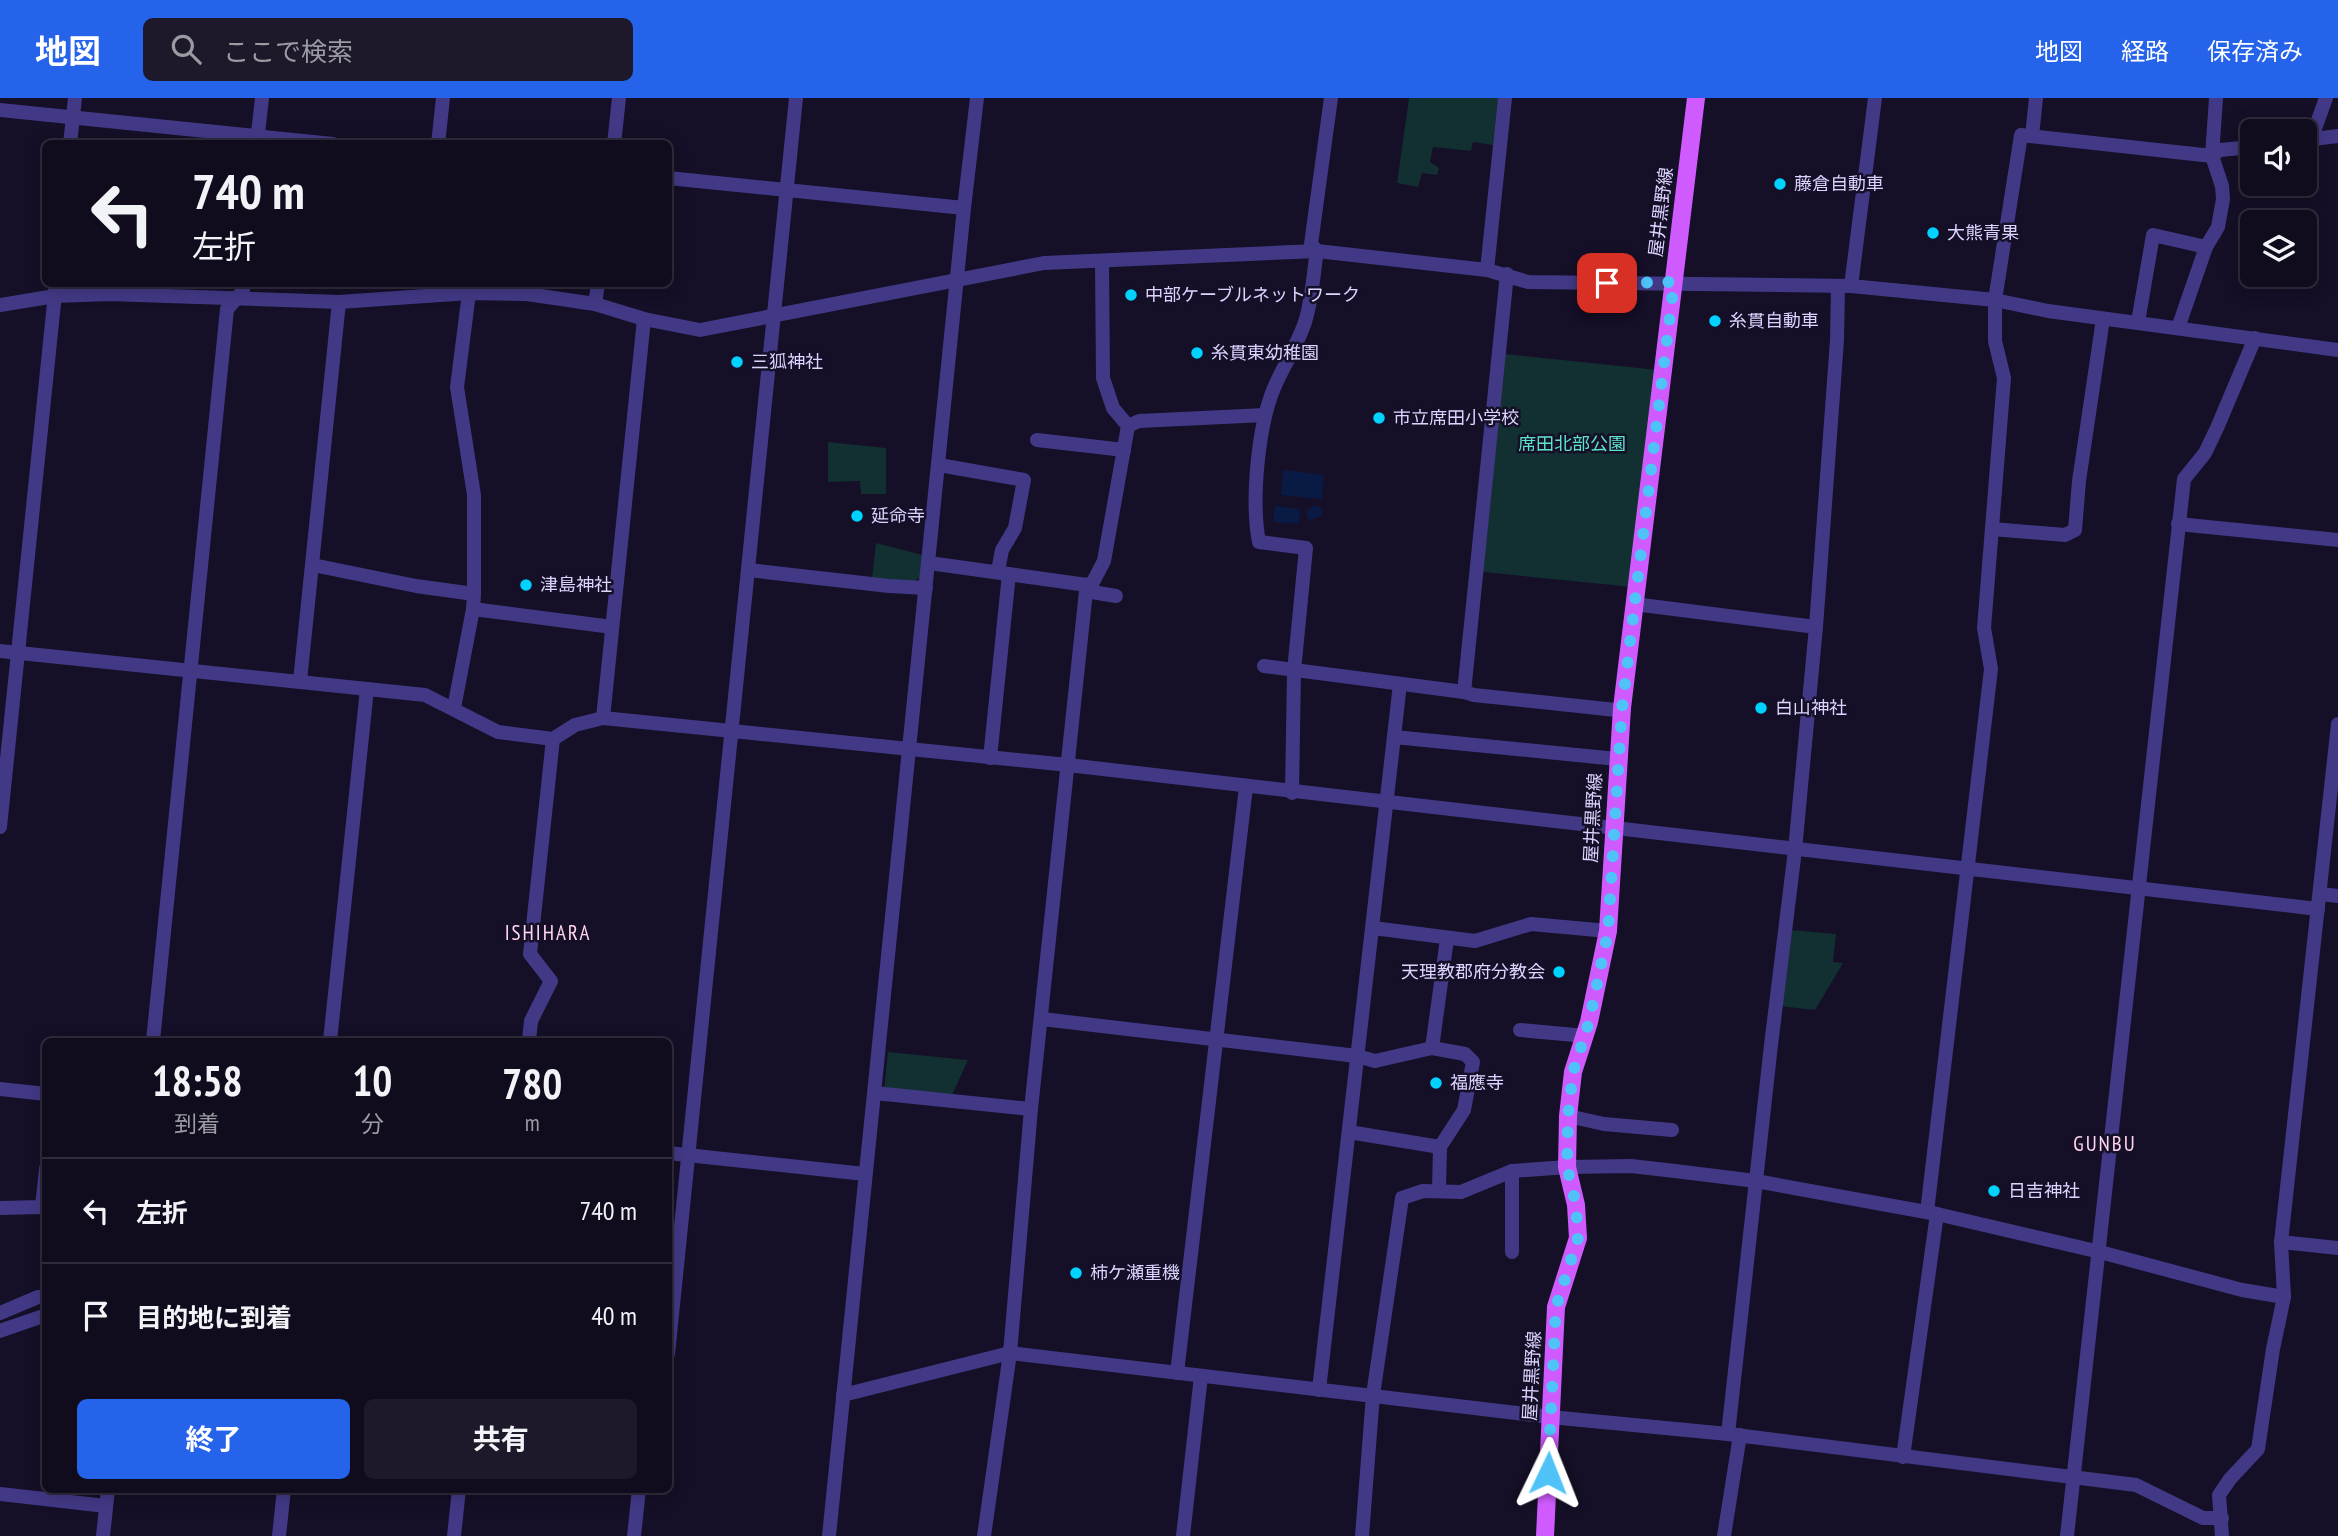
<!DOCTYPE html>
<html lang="ja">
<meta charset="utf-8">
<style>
:root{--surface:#100b1d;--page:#1e192a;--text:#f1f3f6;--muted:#9c9ba4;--line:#302b3b;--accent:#2563eb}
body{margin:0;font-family:"PT Sans Narrow","Noto Sans JP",sans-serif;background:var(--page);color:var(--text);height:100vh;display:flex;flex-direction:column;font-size:26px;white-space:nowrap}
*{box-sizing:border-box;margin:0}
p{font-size:23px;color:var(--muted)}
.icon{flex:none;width:38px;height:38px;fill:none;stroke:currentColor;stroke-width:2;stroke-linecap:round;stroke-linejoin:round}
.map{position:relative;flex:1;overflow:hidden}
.details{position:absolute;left:42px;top:940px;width:630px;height:455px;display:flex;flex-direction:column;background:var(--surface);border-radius:10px;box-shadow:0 4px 18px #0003,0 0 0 2px var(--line)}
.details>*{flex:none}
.top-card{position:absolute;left:42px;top:42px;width:630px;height:147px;border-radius:10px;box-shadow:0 4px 18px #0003,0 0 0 2px var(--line);background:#100b1d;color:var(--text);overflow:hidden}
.fabs{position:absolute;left:2240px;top:21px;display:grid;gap:14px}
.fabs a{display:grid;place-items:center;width:77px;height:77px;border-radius:10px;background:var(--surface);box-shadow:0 4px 18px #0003,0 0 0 2px var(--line);font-size:35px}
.pin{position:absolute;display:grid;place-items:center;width:60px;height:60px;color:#fff;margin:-30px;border-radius:14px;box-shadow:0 4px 10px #0006}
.me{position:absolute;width:77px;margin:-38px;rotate:2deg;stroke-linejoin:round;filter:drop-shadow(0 0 5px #0008)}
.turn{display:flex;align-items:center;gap:24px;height:147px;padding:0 35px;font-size:32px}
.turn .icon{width:91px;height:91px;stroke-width:2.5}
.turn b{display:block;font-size:49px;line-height:60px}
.eta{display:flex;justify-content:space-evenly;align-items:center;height:119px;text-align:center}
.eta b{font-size:42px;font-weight:700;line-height:49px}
.action{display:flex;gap:14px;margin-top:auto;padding:14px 35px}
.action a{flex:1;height:80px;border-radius:10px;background:var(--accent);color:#fff;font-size:28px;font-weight:700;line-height:80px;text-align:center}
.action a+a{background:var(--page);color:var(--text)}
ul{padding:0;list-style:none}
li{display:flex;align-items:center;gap:21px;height:105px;padding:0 35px;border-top:2px solid var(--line)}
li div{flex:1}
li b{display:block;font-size:26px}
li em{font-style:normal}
header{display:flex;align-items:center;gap:42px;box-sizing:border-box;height:98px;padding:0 35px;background:var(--accent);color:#fff}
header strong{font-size:33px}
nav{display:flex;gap:38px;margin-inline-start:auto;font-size:24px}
.search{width:490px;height:63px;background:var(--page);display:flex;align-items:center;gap:18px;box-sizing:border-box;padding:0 24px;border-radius:10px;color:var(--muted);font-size:26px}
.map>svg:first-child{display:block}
</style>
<header>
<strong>地図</strong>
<div class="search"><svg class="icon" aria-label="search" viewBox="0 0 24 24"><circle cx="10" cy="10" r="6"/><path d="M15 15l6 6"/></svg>ここで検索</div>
<nav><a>地図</a><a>経路</a><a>保存済み</a></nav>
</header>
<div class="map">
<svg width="2338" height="1438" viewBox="0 0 2338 1438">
<rect width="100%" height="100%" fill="#150f27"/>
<g fill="#122f31">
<polygon points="1409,0 1498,0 1493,47 1473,44 1471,53 1433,49 1430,64 1439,70 1437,77 1422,75 1418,89 1397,85"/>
<polygon points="1505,256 1658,272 1632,489 1483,474"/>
<polygon points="828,344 886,350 886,396 861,396 860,383 828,384"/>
<polygon points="876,445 923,457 921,479 913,484 872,480"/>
<polygon points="1791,832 1836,836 1833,864 1843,865 1815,912 1779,908"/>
<polygon points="888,954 968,962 951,999 884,992"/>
</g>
<g fill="#091a45">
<polygon points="1283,372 1324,377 1322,401 1281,397"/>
<polygon points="1314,407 1321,410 1323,417 1310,422 1307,419 1307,413"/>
<polygon points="1275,408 1300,411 1299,426 1273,424"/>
</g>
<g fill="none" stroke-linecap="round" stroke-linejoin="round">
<g stroke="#423986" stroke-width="14">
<polyline points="0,12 333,46"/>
<polyline points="2032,38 2036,0"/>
<polyline points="2306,42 2338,38"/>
<polyline points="2311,42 2326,0"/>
<polyline points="257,44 262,0"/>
<polyline points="70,46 75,0"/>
<polyline points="438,46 443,0"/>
<polyline points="614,46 619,0"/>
<polyline points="668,80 964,110"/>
<polyline points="1102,163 1103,280 1113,310 1128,328"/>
<polyline points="1487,172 1505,0"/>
<polyline points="1851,188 1875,0"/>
<polyline points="595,206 598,186"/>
<polyline points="0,207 55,198 109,196 339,204 469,195 527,196 595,206 644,221 700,232 1044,165 1317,153 1487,172 1528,184 1851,188 1995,202 2048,213 2338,252"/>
<polyline points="2138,224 2153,137 2206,149 2218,129 2223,101 2222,88 2212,58 2216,0"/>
<polyline points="2178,230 2206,149"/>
<polyline points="1128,328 1139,323 1265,317"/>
<polyline points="1037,342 1124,352"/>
<polyline points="939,367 1024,382 1015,430 1002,452 998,473"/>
<polyline points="2178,426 2338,442"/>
<polyline points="1992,431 2065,437 2075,432 2079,383 2103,221"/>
<polyline points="929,465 1087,487"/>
<polyline points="313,467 416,488 474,496"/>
<polyline points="748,472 889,488 926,490"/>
<polyline points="1086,493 1116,498"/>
<polyline points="1634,506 1816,529"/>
<polyline points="473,511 612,529"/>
<polyline points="0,553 425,597 498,634 553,641 575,627 603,620 1068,667 2318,811"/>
<polyline points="1264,568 1464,594 1474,597 1616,612 1622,610"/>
<polyline points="300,583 339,204"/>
<polyline points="1464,594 1507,176"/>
<polyline points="454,610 473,511 474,496 474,397 457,289 469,195"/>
<polyline points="603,620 644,221"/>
<polyline points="1394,639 1617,661"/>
<polyline points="990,660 1009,476"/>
<path d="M 1292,695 L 1294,573 L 1306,450 L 1259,444 C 1251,403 1258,328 1274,290 C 1283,269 1296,249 1304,227 C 1312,205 1313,177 1317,153 L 1311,146 L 1331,0"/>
<polyline points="0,729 56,186"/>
<polyline points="2321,796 2338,798"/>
<polyline points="1373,830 1475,843 1531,826 1608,833"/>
<polyline points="1042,921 1357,958 1375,963 1432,950 1465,956 1473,964 1464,1012 1440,1049 1349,1034"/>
<polyline points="1520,932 1586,938"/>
<polyline points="153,943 227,211 243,193 243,186"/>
<polyline points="330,943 367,591"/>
<polyline points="529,943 531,923 551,883 530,856 553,641"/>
<polyline points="1432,950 1447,841"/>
<polyline points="0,991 46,996"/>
<polyline points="875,995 1031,1011"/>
<polyline points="1568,1018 1604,1026 1672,1032"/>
<polyline points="668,1055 865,1076"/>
<polyline points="1512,1073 1512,1154"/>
<polyline points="1439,1092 1440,1049"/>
<polyline points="0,1110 42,1109 46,1071"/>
<polyline points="1927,1114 1991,571 1984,530 2004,280 1995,243 1995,202 2021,37 2212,58 2220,52 2252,49"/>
<polyline points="2281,1144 2338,1150"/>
<polyline points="0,1215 38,1199 46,1199"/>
<polyline points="0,1233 46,1217"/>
<polyline points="668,1256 796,0"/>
<polyline points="1177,1275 1246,689"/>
<polyline points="1319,1292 1400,586"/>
<polyline points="843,1297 1010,1255 1550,1319 1728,1336 2136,1387 2203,1420 2222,1420"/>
<polyline points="1728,1336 1771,947 1795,752 1816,529 1837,242 1838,188"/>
<polyline points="1903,1359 1937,1116"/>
<polyline points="0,1396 106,1408"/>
<polyline points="103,1438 108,1391"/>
<polyline points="279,1438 284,1391"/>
<polyline points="454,1438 459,1391"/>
<polyline points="634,1438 639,1391"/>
<polyline points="829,1438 964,110 977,0"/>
<polyline points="984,1438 1010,1255 1031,1011 1086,493 1087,487 1093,484 1104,463 1128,328"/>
<polyline points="1183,1438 1201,1278"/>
<polyline points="1362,1438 1373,1297 1402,1100 1423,1093 1461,1094 1512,1073 1567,1069 1631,1068 1675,1073 1756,1083 1937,1116 2100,1154 2242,1192 2284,1199"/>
<polyline points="1724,1438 1740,1337"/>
<polyline points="2067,1438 2184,381 2205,355 2217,330 2255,240"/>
<polyline points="2222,1438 2219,1397 2230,1381 2258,1351 2273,1251 2284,1199 2281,1144 2338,626"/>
</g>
<polyline stroke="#cf5bff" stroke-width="18" points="1545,1438 1556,1209 1578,1140 1576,1107 1567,1069 1568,1018 1573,974 1589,924 1608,833 1622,610 1696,0"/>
</g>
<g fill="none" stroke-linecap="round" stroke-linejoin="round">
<polyline stroke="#4fc3f7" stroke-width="12" stroke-dasharray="0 21.6" points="1548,1375 1556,1209 1578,1140 1576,1107 1567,1069 1568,1018 1573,974 1589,924 1608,834 1622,610 1674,184 1607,185"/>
</g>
<g fill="#00d2ff" stroke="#150f27" stroke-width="2.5">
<circle cx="1780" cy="86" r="7"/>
<circle cx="1933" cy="135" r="7"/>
<circle cx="1131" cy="197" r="7"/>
<circle cx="1715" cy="223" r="7"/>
<circle cx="1197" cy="255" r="7"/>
<circle cx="737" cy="264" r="7"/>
<circle cx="1379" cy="320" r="7"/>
<circle cx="857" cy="418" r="7"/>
<circle cx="526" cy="487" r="7"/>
<circle cx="1761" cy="610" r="7"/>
<circle cx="1559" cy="874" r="7"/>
<circle cx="1436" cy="985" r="7"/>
<circle cx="1994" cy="1093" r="7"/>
<circle cx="1076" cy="1175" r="7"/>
</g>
<g text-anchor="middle" stroke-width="5" stroke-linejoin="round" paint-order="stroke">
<g font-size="18" fill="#dcd4ff" stroke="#150f27" text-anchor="start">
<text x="1794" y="92">藤倉自動車</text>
<text x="1947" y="141">大熊青果</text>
<text x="1145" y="203">中部ケーブルネットワーク</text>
<text x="1729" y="229">糸貫自動車</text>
<text x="1211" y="261">糸貫東幼稚園</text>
<text x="751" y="270">三狐神社</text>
<text x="1393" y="326">市立席田小学校</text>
<text x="871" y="424">延命寺</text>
<text x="540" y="493">津島神社</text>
<text x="1775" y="616">白山神社</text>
<text x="1545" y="880" text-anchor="end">天理教郡府分教会</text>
<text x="1450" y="991">福應寺</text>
<text x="2008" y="1099">日吉神社</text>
<text x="1090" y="1181">柿ケ瀬重機</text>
</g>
<g font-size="18" fill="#dcd4ff" stroke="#150f27">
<text transform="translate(1661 114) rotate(-83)" y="6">屋井黒野線</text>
<text transform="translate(1593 720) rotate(-87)" y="6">屋井黒野線</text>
<text transform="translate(1532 1278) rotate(-87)" y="6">屋井黒野線</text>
</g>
<g font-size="18" fill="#5de2cb" stroke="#150f27">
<text x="1572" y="352">席田北部公園</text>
</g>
<g font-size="21" letter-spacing="2" fill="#ffd6ed" stroke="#150f27">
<text x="548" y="842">ISHIHARA</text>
<text x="2105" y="1053">GUNBU</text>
</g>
</g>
</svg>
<div class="fabs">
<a><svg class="icon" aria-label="sound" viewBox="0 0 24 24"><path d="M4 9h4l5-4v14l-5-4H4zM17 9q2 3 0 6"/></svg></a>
<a><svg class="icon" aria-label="layers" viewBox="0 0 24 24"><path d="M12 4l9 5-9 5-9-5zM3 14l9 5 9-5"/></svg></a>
</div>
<div class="pin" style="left:1607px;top:185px;background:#d93025"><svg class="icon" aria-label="arrive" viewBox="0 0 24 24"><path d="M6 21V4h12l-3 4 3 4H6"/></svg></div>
<svg class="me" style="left:1548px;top:1375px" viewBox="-20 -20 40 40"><path d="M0-17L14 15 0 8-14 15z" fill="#4fc3f7" stroke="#fff" stroke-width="4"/></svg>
<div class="top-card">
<div class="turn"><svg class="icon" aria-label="left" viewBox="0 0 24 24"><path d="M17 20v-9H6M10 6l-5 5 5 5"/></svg><div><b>740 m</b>左折</div></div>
</div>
<section class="details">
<div class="eta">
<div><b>18:58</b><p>到着</p></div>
<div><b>10</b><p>分</p></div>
<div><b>780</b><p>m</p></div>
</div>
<ul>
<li><svg class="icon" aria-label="left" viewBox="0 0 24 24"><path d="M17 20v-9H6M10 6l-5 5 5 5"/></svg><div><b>左折</b></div><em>740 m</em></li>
<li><svg class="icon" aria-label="arrive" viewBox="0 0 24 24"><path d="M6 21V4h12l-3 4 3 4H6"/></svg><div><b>目的地に到着</b></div><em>40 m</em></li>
</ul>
<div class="action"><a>終了</a><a>共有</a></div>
</section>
</div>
